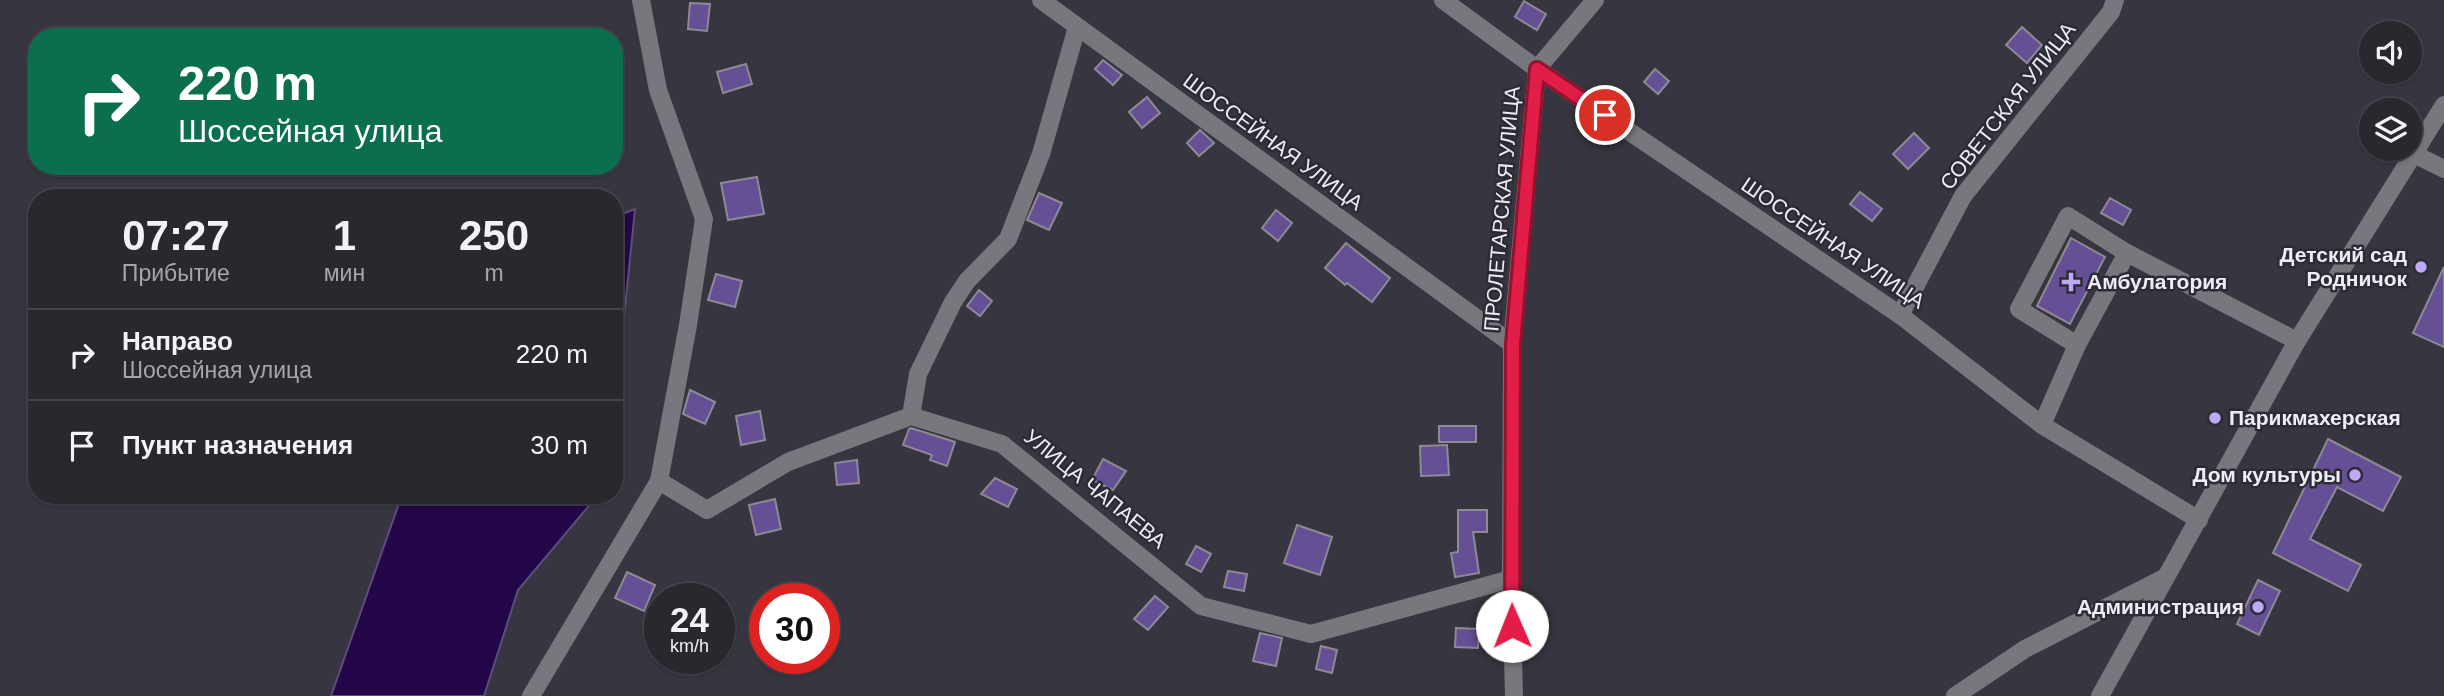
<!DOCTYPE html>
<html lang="ru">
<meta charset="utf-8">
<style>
:root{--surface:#29282f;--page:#35343b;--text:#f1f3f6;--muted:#a5a6aa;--line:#45444b}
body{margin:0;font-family:Arial,sans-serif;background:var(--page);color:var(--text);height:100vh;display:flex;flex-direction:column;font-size:26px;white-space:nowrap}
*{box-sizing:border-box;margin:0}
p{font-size:23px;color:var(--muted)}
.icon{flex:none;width:38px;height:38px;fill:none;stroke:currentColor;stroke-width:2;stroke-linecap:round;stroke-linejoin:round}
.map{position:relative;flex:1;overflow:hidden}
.side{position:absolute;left:28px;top:189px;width:595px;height:315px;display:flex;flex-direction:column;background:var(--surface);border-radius:28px;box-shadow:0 2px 5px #0004,0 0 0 2px var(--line)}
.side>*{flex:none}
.guide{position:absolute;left:28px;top:28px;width:595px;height:147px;border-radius:28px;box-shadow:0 2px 5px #0004,0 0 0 2px var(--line);background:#0b6e4f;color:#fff;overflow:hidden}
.tools{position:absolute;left:2359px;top:21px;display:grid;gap:14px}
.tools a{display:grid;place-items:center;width:63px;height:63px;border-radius:50%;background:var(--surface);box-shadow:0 2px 5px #0004,0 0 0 2px var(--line);font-size:35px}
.speed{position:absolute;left:644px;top:583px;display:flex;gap:14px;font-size:35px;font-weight:700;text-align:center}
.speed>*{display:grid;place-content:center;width:91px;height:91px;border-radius:50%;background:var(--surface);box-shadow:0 2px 5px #0004,0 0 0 2px var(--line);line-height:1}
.speed small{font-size:18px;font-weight:400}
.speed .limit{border:10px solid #d22;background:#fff;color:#111}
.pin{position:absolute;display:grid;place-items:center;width:60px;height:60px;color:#fff;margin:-30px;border:4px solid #fff;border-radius:50%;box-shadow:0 2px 7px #0007}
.me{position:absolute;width:77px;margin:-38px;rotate:359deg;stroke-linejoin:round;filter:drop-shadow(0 0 5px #0008)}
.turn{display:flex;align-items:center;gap:24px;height:147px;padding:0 35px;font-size:32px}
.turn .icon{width:91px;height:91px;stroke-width:2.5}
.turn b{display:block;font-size:49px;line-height:60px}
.eta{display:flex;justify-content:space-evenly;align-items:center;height:119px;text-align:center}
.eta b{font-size:42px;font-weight:700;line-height:49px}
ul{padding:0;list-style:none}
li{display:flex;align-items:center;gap:21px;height:91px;padding:0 35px;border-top:2px solid var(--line)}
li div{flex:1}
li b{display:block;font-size:26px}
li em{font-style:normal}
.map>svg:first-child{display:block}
</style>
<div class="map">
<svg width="2444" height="696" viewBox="0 0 2444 696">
<rect width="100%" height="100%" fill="#37353f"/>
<g fill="#230748" stroke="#604c7c" stroke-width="2">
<polygon points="635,209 614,417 614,217"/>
<polygon points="402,495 598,495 518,590 484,696 331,696"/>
</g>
<g fill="#655095" stroke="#8d8a96" stroke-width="2">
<polygon points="1524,1 1546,14 1537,30 1515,17"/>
<polygon points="690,3 710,4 707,31 688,29"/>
<polygon points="2022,27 2042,45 2027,63 2006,45"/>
<polygon points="1103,60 1122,75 1113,85 1095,69"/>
<polygon points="746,64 752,84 723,93 717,72"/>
<polygon points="1655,69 1669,81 1658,94 1644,82"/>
<polygon points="1147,97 1160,113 1142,128 1129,112"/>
<polygon points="1200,130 1214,143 1199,156 1187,143"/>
<polygon points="1914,133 1929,148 1908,169 1893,154"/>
<polygon points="757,177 764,214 728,220 721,183"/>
<polygon points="1860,192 1882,209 1872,221 1850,204"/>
<polygon points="1039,193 1062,203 1049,230 1027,220"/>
<polygon points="2110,198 2131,210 2123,225 2101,213"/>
<polygon points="1276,210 1292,223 1278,241 1262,228"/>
<polygon points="2071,238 2105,257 2070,324 2037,306"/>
<polygon points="1346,243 1390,278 1372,302 1347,283 1345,285 1325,268"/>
<polygon points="2444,267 2444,347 2413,333"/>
<polygon points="716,274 742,281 735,307 708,300"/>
<polygon points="979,290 992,301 980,316 967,306"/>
<polygon points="690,390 715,402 705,424 683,414"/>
<polygon points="760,411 765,440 741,445 736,416"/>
<rect x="1439" y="426" width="37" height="16"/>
<polygon points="911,428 955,442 947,466 930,460 932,455 903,445 909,429"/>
<polygon points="2328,439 2401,477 2383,511 2337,487 2310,539 2361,565 2348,591 2273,553"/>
<polygon points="1447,445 1449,475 1421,476 1420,446"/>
<polygon points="1103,459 1126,471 1113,490 1092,480"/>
<polygon points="857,460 859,483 837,485 835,463"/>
<polygon points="995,478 1017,489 1008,507 981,494"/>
<polygon points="775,499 781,529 756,535 749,505"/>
<polygon points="1458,510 1487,510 1487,532 1473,532 1479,573 1455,577 1451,553 1458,552"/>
<polygon points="1297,525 1332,537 1320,575 1284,563"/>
<polygon points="1196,546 1211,554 1201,572 1186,564"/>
<polygon points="1228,571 1247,574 1244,591 1224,587"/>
<polygon points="627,572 655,585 644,611 615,598"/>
<polygon points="2258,580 2280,591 2259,635 2237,624"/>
<polygon points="1155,596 1168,607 1148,630 1134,619"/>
<polygon points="1456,628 1479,629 1478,648 1455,647"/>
<polygon points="1260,633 1282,638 1276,666 1253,661"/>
<polygon points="1321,646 1337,650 1332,673 1316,669"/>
</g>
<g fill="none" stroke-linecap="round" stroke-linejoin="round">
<g stroke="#78777d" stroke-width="18">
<polyline points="1041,0 1512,344"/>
<polyline points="1443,0 1537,69 1900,315 2042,425 2199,520"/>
<polyline points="2412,153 2444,169"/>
<polyline points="1900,315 1963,196 2111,12 2115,0"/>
<polyline points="2077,345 2019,309 2068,216 2127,253"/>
<polyline points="911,416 918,374 953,302 967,281 1008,239 1041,154 1077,27"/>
<polyline points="2042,425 2077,345 2127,253 2297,341"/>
<polyline points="659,481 707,510 788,462 911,416 1002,444 1201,606 1311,634 1511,579"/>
<polyline points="531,696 659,481 688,325 704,219 658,90 641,0"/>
<polyline points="1514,696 1511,579 1512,344 1537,69 1595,0"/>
<polyline points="1955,696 2025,649 2164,578"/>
<polyline points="2100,696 2297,341 2444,105"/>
</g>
</g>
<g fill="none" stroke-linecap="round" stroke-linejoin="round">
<defs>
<polyline id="route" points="1512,626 1513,344 1537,69 1605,115"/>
</defs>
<use href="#route" stroke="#92132f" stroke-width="18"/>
<use href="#route" stroke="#e11d48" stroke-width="12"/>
</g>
<g fill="#bea9f5" stroke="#2d2b35" stroke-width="2.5">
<circle cx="2421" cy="267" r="7"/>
<path d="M2067.5 271.5h7v7h7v7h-7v7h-7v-7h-7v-7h7z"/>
<circle cx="2215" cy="418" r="7"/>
<circle cx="2355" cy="475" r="7"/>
<circle cx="2258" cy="607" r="7"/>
</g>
<g text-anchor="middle" stroke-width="5" stroke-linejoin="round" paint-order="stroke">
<g font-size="21" fill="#eeedf4" stroke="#2d2b35">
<text transform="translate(2008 106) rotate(-52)" y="7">СОВЕТСКАЯ УЛИЦА</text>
<text transform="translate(1273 142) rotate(36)" y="7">ШОССЕЙНАЯ УЛИЦА</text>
<text transform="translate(1502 209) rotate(-85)" y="7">ПРОЛЕТАРСКАЯ УЛИЦА</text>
<text transform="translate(1833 243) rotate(34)" y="7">ШОССЕЙНАЯ УЛИЦА</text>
<text transform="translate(1095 489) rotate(39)" y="7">УЛИЦА ЧАПАЕВА</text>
</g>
<g font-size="21" font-weight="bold" fill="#eeedf4" stroke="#2d2b35" text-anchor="end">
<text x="2407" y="262">Детский сад<tspan x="2407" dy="24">Родничок</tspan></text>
<text x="2087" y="289" text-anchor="start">Амбулатория</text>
<text x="2229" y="425" text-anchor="start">Парикмахерская</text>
<text x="2341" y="482">Дом культуры</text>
<text x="2244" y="614">Администрация</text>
</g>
</g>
</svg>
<div class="tools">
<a><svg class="icon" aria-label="sound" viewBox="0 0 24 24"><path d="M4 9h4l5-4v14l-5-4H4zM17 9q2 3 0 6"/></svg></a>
<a><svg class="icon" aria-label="layers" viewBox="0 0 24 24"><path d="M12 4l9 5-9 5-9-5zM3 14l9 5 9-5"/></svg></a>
</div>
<div class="speed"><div>24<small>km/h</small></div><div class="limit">30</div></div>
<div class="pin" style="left:1605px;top:115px;background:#d93025"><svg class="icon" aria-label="arrive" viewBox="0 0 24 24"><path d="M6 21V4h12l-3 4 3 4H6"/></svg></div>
<svg class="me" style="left:1512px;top:626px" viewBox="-20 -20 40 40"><circle r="19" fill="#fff"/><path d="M0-13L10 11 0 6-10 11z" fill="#e11d48"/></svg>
<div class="guide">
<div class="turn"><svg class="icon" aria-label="right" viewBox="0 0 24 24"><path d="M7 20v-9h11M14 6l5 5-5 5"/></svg><div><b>220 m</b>Шоссейная улица</div></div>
</div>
<section class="side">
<div class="eta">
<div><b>07:27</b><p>Прибытие</p></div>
<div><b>1</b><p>мин</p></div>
<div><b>250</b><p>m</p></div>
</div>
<ul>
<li><svg class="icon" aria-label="right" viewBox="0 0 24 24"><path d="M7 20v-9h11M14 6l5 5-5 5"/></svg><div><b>Направо</b><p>Шоссейная улица</p></div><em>220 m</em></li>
<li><svg class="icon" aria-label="arrive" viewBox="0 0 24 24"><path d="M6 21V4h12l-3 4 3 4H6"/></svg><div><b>Пункт назначения</b></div><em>30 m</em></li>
</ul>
</section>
</div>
